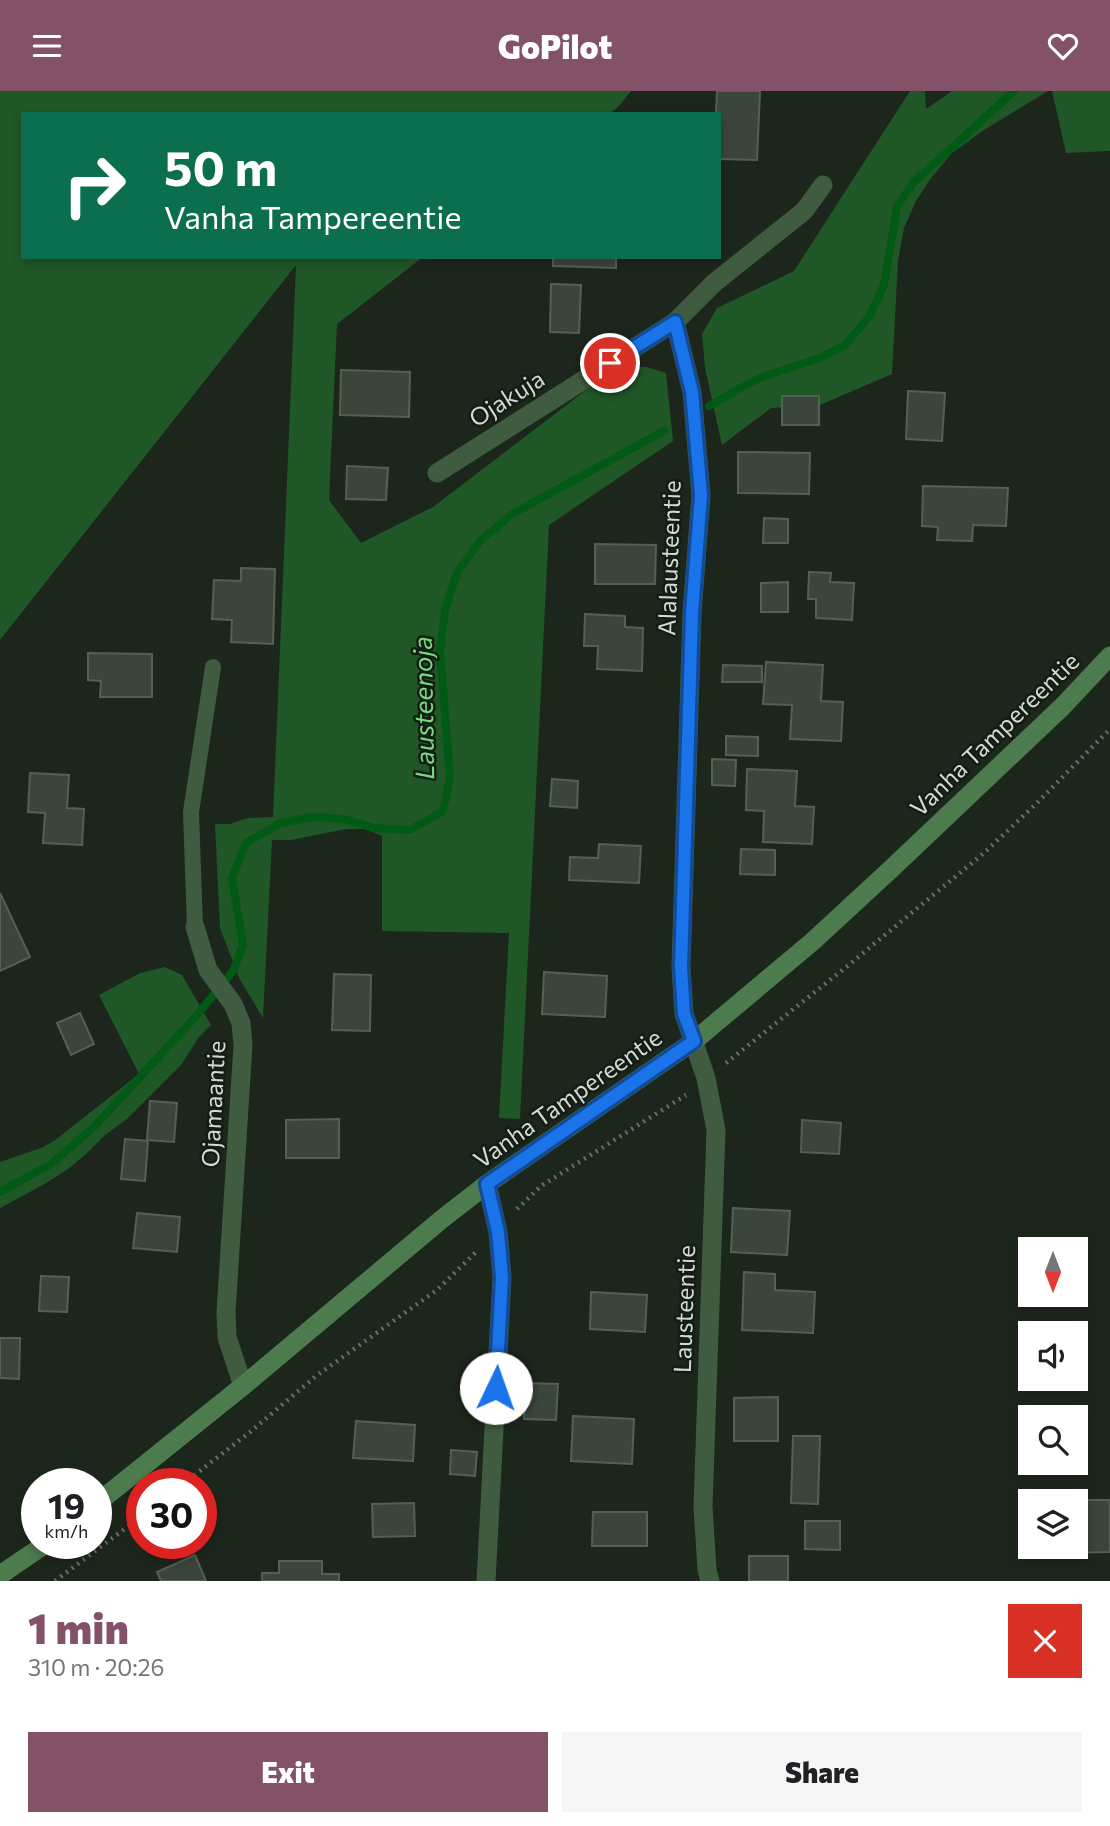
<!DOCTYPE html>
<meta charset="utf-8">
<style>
:root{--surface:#fff;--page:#f6f6f6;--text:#202124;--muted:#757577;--accent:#845268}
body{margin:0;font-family:Commissioner,sans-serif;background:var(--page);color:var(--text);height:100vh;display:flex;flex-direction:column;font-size:26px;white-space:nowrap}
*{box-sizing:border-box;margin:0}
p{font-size:23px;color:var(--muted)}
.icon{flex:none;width:38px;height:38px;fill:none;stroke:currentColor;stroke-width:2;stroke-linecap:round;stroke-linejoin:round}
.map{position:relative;height:1490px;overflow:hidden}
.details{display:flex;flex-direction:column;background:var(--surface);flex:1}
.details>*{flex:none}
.guide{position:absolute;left:21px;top:21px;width:700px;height:147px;border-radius:0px;box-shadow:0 4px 10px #0003;background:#0b6e4f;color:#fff;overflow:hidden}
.needle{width:46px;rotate:180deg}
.fabs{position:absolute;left:1018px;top:1146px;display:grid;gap:14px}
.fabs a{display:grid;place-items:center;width:70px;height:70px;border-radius:0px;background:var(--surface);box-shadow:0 4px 10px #0003;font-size:35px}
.speed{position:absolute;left:21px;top:1377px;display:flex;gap:14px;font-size:35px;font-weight:700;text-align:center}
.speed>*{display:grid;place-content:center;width:91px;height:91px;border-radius:50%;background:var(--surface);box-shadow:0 4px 10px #0003;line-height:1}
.speed small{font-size:18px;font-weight:400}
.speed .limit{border:10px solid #d22;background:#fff;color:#111}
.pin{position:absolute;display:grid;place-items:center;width:60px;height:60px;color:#fff;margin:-30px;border:4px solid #fff;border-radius:50%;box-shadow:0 2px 7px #0007}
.me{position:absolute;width:77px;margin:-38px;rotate:3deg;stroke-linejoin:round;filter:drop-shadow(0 0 5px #0008)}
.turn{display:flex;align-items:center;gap:24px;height:147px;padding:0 28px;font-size:32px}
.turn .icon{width:91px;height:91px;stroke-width:2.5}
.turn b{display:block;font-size:49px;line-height:60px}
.round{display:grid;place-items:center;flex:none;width:74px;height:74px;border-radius:0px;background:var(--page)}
.head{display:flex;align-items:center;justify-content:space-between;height:119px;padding:0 28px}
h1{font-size:42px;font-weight:800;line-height:52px;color:var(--accent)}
.action{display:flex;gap:14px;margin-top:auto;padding:14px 28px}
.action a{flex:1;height:80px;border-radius:0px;background:var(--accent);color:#fff;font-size:28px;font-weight:800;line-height:80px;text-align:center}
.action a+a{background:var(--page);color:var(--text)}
header{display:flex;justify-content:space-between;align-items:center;height:91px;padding:0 28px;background:var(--accent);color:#fff;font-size:32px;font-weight:800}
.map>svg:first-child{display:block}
</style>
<header><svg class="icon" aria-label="menu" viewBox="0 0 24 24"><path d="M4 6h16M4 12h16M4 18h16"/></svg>GoPilot<svg class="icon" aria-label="heart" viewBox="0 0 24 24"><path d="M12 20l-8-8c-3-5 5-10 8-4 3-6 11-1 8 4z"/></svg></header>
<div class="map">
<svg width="1110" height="1490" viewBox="0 0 1110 1490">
<rect width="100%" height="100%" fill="#1d261d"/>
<g fill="#205726">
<polygon points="0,0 631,0 619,15 609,23 23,23 23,166 423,166 337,233 329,409 361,452 433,416 594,293 625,276 646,276 666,282 673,350 549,434 520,1028 499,1027 509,842 382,840 382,745 365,738 346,738 291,749 272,749 263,927 239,887 220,837 215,733 230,733 248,727 273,726 296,174 0,549"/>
<polygon points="910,0 925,0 926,18 952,0 1048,0 984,39 952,62 931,87 916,110 904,137 898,170 892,283 820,314 771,317 722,354 705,277 702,243 717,217 794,180"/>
<polygon points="1052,0 1110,0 1110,60 1066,62"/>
<polygon points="165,876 182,884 211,934 199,946 181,974 128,1027 104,1045 86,1063 68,1078 41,1095 0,1117 0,1071 41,1057 54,1050 139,983 99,904 140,882"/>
</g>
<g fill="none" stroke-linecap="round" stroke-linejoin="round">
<g stroke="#005a16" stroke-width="8">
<polyline points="709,315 757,288 822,266 845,254 869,226 884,194 897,115 914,91 1014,0"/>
<polyline points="0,1101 51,1073 95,1035 197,924 233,880 243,854 232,787 246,752 280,732 312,726 344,728 374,737 410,739 443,720 450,686 440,559 445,519 457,482 481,449 512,423 664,340"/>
</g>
</g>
<g fill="#3b453b" stroke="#556055" stroke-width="2">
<polygon points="717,0 760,0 757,69 719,68 719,23 716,23"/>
<polygon points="553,166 616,166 616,177 553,175"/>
<polygon points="551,193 581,194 579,242 550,241"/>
<polygon points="341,279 410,281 409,326 340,324"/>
<polygon points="908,300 945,302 942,350 906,348"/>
<rect x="782" y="305" width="37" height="29"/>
<polygon points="738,361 810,362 809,403 738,402"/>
<polygon points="347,375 388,377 386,409 346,408"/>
<polygon points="923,395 1008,397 1006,435 973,434 972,450 937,449 938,436 922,435"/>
<polygon points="764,427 788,428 788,452 763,452"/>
<polygon points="595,453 656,454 655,493 595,493"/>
<polygon points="241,477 275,478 273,553 231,551 232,529 212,528 214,489 241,490"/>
<polygon points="809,481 831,482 830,491 854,492 852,529 816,527 816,508 808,508"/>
<polygon points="788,491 788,521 761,521 761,492"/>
<polygon points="585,523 625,525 625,536 643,537 642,580 597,578 598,555 584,555"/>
<polygon points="88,562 152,563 152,606 100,606 101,590 88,589"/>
<polygon points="766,571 823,574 821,610 843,611 841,650 790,648 792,614 763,613"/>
<polygon points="723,574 762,575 762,591 722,591"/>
<polygon points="726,645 758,646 758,665 726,664"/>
<polygon points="712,668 736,669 735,695 712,694"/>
<polygon points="747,678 797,680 795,715 814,716 812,753 763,751 764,720 746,719"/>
<polygon points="30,682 69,684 67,717 84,718 82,754 43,752 45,722 28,721"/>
<polygon points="552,688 578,690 577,717 550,715"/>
<polygon points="599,753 641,755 639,792 569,789 570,766 598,767"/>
<polygon points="741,758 775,759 775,784 740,783"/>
<polygon points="0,802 30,866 0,880"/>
<polygon points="544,881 607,885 605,926 542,923"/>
<polygon points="334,883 371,884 370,940 332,939"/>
<polygon points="80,922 94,953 71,964 57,932"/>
<polygon points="150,1010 177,1012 174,1051 147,1049"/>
<polygon points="339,1028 339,1067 286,1067 286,1029"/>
<polygon points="802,1029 841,1032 839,1063 801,1061"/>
<polygon points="125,1048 148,1050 145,1090 121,1088"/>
<polygon points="733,1117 790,1120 787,1164 731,1161"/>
<polygon points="137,1122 180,1126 177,1161 133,1157"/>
<polygon points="744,1181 775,1183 775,1199 815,1201 813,1242 742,1239"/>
<polygon points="41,1185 69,1186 67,1221 39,1220"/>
<polygon points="591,1201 647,1204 645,1241 590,1238"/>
<polygon points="0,1247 20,1247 19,1288 0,1287"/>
<polygon points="525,1292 558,1293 556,1329 524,1328"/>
<polygon points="778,1306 778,1350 734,1350 734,1307"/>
<polygon points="573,1325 634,1328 632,1373 571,1370"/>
<polygon points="356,1330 415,1334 413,1370 353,1367"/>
<polygon points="793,1345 820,1345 818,1413 791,1412"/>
<polygon points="451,1359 477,1361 475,1385 450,1383"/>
<polygon points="1062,1409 1110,1409 1110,1461 1062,1462 1062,1456 1076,1456 1076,1410"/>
<polygon points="414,1412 415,1445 373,1446 372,1413"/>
<polygon points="593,1421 647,1421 647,1455 592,1455"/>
<polygon points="805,1430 840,1430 840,1459 805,1458"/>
<polygon points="195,1464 206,1490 161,1490 157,1481"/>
<rect x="749" y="1465" width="39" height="25"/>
<polygon points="279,1470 322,1470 322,1483 339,1483 339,1490 262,1490 262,1482 279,1482"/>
</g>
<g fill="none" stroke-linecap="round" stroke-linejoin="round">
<g stroke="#676f67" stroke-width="4.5" stroke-dasharray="2 5" stroke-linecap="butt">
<polyline points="726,972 845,877 984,762 1038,711 1110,638"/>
<polyline points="517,1118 541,1095 686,1004"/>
<polyline points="183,1393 250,1341 316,1285 437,1199 477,1160"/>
<polyline points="55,1490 142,1425"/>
</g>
<polyline stroke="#3f5c40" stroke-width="16" points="195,836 191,721 213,576"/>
<g stroke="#3f5c40" stroke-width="19">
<polyline points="437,382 675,231"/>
<polyline points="195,836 208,879 233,913 241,932 243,954 226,1221 227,1246 243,1295"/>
<polyline points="486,1490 502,1186 498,1141 487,1093"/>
<polyline points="710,1490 707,1479 703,1415 716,1039 706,987 684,923 681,876 692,522 701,404 692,301 675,231 714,192 804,120 823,94"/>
</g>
<g stroke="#4c7b4e" stroke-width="19">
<polyline points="96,1413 243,1295 442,1128 487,1093 694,950 812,851 890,779 1063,615 1110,565"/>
<polyline points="0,1484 47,1452"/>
</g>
</g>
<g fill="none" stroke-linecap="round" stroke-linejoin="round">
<defs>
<polyline id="route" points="496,1297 502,1186 498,1141 487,1093 694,950 684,923 681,876 692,522 701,404 692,301 675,231 610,272"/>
</defs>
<use href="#route" stroke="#114b97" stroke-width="18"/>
<use href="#route" stroke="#1a73e8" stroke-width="12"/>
</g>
<g text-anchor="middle" stroke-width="5" stroke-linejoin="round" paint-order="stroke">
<g font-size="24" fill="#d4dad4" stroke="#141d14">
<text transform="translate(507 308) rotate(-32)" y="8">Ojakuja</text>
<text transform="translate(670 467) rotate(-88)" y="8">Alalausteentie</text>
<text transform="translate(995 644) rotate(-44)" y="8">Vanha Tampereentie</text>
<text transform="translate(568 1008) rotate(-35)" y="8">Vanha Tampereentie</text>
<text transform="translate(214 1013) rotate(-87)" y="8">Ojamaantie</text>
<text transform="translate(685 1218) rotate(-88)" y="8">Lausteentie</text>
</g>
<g font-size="26" font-style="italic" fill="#78da7f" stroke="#141d14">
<text transform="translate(424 617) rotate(-91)" y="9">Lausteenoja</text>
</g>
</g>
</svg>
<div class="fabs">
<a><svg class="needle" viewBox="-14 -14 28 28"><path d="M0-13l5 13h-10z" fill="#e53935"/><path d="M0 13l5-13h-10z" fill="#757577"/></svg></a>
<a><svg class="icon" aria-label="sound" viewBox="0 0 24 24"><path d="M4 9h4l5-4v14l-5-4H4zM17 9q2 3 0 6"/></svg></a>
<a><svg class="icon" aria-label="search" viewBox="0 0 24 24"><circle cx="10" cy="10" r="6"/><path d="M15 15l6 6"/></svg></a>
<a><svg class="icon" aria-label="layers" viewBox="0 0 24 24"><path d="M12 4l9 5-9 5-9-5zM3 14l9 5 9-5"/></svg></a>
</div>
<div class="speed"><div>19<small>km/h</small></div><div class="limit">30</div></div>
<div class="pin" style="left:610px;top:272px;background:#d93025"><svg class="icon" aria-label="arrive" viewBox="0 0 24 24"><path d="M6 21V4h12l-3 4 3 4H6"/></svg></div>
<svg class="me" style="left:496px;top:1297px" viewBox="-20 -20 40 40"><circle r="19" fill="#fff"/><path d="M0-13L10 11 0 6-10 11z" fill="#1a73e8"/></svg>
<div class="guide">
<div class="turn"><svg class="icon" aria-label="right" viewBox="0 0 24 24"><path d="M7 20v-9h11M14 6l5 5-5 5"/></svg><div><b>50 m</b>Vanha Tampereentie</div></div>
</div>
</div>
<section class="details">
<div class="head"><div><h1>1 min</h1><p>310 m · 20:26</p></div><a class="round" style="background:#d93025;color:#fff"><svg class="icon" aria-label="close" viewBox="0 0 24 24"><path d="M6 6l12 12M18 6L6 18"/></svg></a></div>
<div class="action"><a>Exit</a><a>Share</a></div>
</section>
